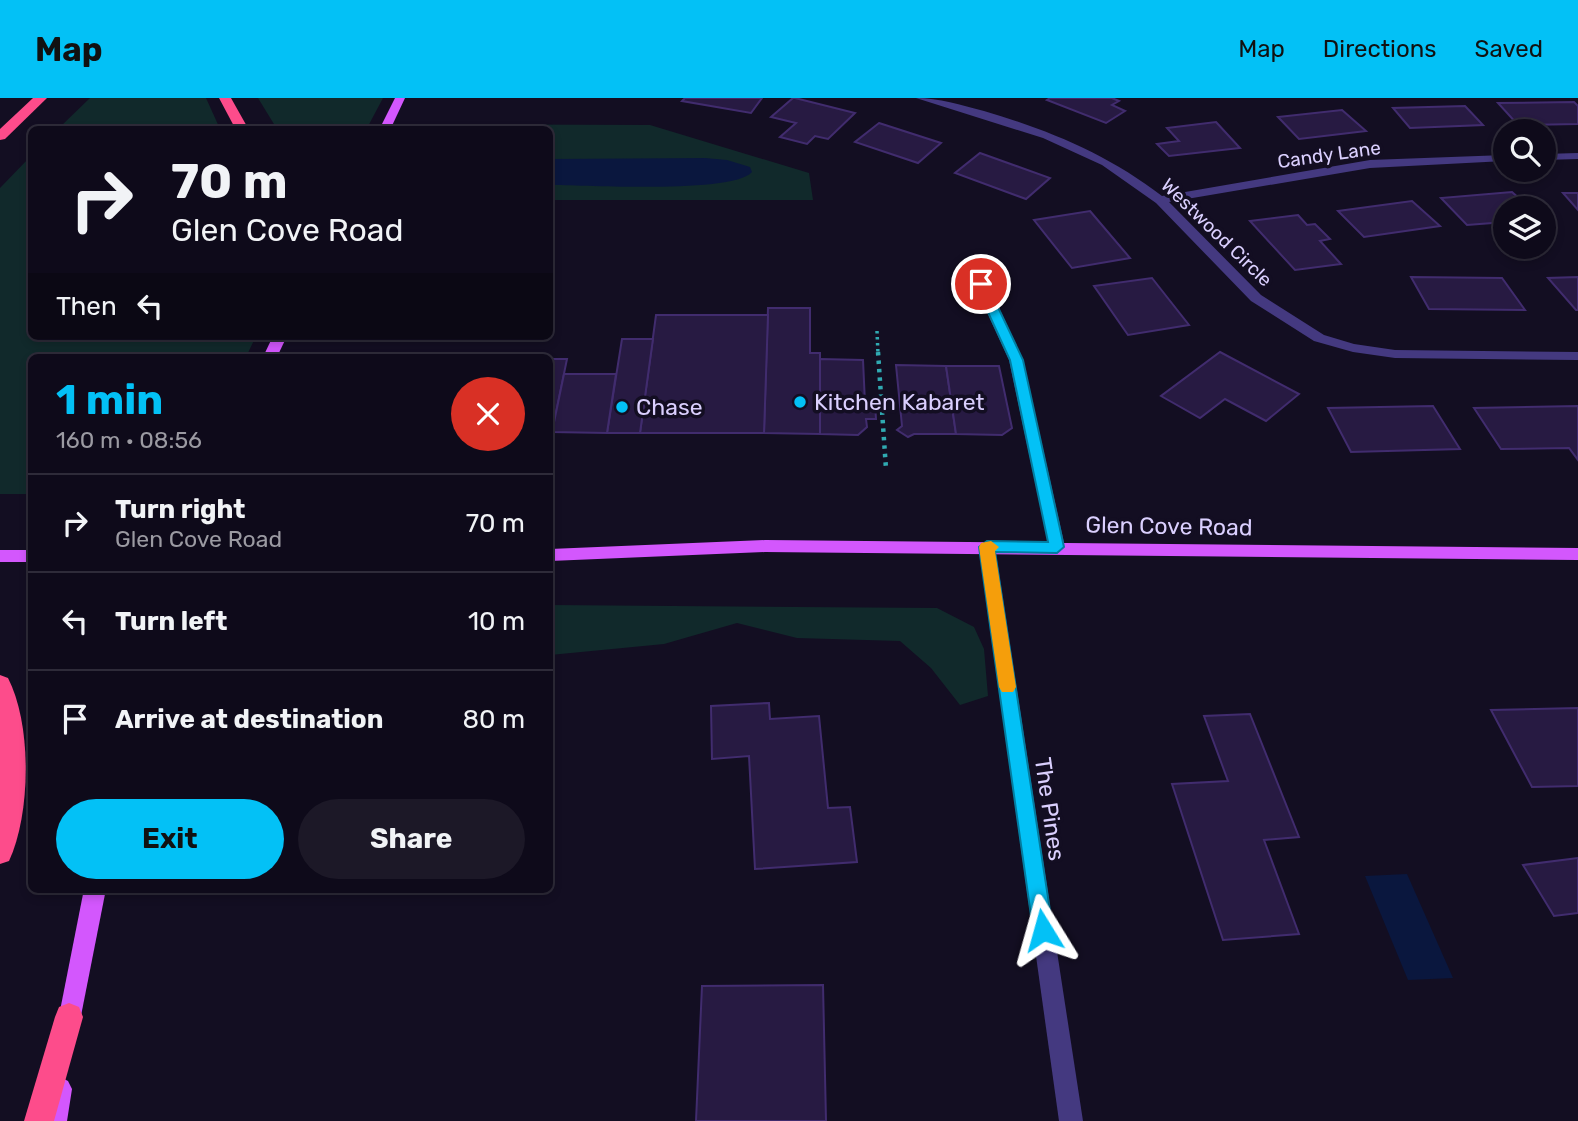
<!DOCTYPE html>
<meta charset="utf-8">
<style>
:root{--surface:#0e0a1a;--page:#1c1827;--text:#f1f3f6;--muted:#9b9aa2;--line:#2e2b39;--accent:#03c1f6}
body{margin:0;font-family:Rubik,sans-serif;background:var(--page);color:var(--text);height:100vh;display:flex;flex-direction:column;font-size:26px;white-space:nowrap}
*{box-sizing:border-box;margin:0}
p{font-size:23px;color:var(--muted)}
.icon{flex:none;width:38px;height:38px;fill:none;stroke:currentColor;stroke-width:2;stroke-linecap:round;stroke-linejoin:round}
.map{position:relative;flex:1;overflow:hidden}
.sheet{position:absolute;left:28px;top:256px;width:525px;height:539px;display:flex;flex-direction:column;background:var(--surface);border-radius:10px;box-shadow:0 4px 10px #0003,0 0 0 2px var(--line)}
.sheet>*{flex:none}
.top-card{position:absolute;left:28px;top:28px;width:525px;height:214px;border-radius:10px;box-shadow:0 4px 10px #0003,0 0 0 2px var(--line);background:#0e0a1a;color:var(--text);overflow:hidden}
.buttons{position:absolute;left:1493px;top:21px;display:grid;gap:14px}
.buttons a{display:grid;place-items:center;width:63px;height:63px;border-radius:50%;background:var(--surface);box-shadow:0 4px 10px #0003,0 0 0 2px var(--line);font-size:35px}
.pin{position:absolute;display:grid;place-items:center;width:60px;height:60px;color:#fff;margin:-30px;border:4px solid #fff;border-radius:50%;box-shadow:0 2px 7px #0007}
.me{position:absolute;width:77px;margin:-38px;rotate:352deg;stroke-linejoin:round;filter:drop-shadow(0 0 5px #0008)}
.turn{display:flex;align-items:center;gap:24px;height:147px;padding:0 28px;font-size:32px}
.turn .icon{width:91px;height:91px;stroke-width:2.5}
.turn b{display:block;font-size:49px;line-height:60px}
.then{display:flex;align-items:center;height:66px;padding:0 28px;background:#0003;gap:14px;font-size:26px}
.round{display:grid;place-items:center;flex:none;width:74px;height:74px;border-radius:37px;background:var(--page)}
.overview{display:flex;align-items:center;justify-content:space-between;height:119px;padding:0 28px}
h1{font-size:42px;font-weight:700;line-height:52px;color:var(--accent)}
.primary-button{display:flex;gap:14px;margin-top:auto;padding:14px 28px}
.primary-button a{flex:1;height:80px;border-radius:42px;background:var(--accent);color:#111;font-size:28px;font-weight:700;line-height:80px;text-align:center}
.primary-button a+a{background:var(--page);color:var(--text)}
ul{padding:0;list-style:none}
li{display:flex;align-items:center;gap:21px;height:98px;padding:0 28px;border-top:2px solid var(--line)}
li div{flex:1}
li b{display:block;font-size:26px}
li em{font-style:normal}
header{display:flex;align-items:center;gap:42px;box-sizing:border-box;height:98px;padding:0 35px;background:var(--accent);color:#111}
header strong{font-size:33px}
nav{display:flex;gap:38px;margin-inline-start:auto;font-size:24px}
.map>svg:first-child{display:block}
</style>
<header>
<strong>Map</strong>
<nav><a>Map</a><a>Directions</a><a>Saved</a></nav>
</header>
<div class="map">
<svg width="1578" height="1023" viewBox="0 0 1578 1023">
<rect width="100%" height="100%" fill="#130e22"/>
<g fill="#11292b">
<polygon points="90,0 206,0 220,31 58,31"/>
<polygon points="258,0 383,0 366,32 277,31"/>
<polygon points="404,26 650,27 809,75 813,102 550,102 550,32 401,32"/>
<polygon points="31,58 32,238 256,238 246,259 32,259 31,396 0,396 0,90"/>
<polygon points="550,507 937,510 974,529 984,551 988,598 960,607 931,570 900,543 797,540 737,525 664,546 550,557"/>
</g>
<g fill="#0a173e">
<path d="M 705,60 L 727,62 L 750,69 L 752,74 C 734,96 583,87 550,87 L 550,61 Z"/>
<polygon points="1407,776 1453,880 1408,882 1365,778"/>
</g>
<g fill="#271a42" stroke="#412c6e" stroke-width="2">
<polygon points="685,0 762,0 751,15 682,3"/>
<polygon points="793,0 795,0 855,15 828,41 815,38 807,46 780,39 796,25 771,19"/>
<polygon points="1050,0 1112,0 1119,3 1112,7 1125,13 1106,25 1047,2"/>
<polygon points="1574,4 1578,8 1578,26 1518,27 1498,5"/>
<polygon points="1465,8 1483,27 1410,30 1393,10"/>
<polygon points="1342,12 1366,33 1299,41 1278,19"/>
<polygon points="1216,24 1240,50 1169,58 1157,46 1179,43 1167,30"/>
<polygon points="879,25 941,45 918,65 855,44"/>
<polygon points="980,55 1050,80 1026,101 955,75"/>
<polygon points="1512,94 1530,110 1505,110 1505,124 1467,127 1441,100"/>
<polygon points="1563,95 1578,95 1578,112"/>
<polygon points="1412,103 1440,128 1364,139 1338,113"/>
<polygon points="1090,113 1130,160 1072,170 1034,122"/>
<polygon points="1298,117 1307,127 1315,126 1330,141 1320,143 1341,166 1295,172 1250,123"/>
<polygon points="1411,179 1502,180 1525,212 1429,211"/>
<polygon points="1578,179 1578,212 1576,212 1548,180"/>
<polygon points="1152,180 1189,227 1128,237 1094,188"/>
<polygon points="768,210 810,210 810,255 820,255 820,336 764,335"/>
<polygon points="656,217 768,217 764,335 640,335"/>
<polygon points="622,241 653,241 640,335 607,335"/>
<polygon points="1220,254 1299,296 1266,323 1225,301 1200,320 1161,298"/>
<polygon points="550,261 567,261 552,334 550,334"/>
<polygon points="820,261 863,262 865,305 875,306 876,321 866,321 867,329 858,337 820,336"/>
<polygon points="896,267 946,268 956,336 914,336 908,339 897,332 902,328"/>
<polygon points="946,268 999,268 1012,330 1002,337 956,336"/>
<polygon points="564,276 616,276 607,335 552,334"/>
<polygon points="1433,308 1460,351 1351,354 1328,310"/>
<polygon points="1578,308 1578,362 1569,350 1501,351 1474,310"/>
<polygon points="769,605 770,621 819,618 828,710 850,709 857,764 755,771 749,658 712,661 711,608"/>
<polygon points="1578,610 1578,688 1532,689 1491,612"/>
<polygon points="1250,616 1299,739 1264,742 1299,836 1223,842 1172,686 1228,683 1204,618"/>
<polygon points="1578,760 1578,815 1554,818 1523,767"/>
<polygon points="823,887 826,1023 696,1023 702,888"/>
</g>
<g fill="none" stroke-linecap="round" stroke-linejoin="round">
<polyline stroke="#30aab2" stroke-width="3.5" stroke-dasharray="2.5 3.5" stroke-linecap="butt" points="877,233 878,256"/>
<polyline stroke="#30aab2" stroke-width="4.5" stroke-dasharray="3.5 5" stroke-linecap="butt" points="878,254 886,371"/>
<g fill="#443980" fill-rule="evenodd">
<path d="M 916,0 C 939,0 961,7 984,13 C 1049,32 1109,57 1162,98 L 1370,62 L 1505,57 L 1505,63 L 1370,70 L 1169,104 L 1261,197 L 1324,237 L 1354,246 L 1395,252 L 1578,254 L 1578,262 L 1395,260 L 1353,254 L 1314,243 L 1251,203 L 1156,105 L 1102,67 L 1043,40 Z"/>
<polygon points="1578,55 1578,61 1544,62 1544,56"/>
<polygon points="981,182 988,186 1023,262 1065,449 1057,455 1049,449 1009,262 974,186"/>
<polygon points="987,443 995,449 1083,1023 1059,1023 979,449"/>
</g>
<g fill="#d357fd" fill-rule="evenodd">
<polygon points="395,0 405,0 390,32 379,32"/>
<polygon points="273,238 287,238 277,259 263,259"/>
<polygon points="765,442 1578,450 1578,462 765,454 550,463 550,451"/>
<rect x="0" y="452" width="32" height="12"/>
<polygon points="84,791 106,791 79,928 76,936 68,939 60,936 57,928"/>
<polygon points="60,979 68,983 72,991 67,1023 43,1023 52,983"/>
</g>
<g fill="#fd4c8b" fill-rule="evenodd">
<polygon points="33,0 47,0 5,41 0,42 0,31"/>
<polygon points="219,0 231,0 249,32 236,32"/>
<path d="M 0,577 L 8,580 C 32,627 31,715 9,763 L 0,766 Z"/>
<polygon points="69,905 79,909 83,919 54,1023 24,1023 55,919 59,909"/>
</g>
</g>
<polygon fill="#03c1f6" stroke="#027da0" stroke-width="2" points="981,182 987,186 1023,262 1064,449 1057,455 995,454 1053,832 1050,838 1043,841 1036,838 1033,832 979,449 987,443 1048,444 1010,262 975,186"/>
<polygon fill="#f59e0b" points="991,443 999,449 995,453 1016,589 1013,594 1002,594 999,589 979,449 981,445"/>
<g fill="#03c1f6" stroke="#130e22" stroke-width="2.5">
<circle cx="800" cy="304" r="7"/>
<circle cx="622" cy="309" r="7"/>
</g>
<g text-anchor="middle" stroke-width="7" stroke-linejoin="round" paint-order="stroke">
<g font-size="19" fill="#dacffe" stroke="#130e22">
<text transform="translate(1329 56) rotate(-8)" y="7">Candy Lane</text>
<text transform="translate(1217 134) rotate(44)" y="7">Westwood Circle</text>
</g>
<g font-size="23" fill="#dacffe" stroke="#130e22" text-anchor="start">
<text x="814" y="312">Kitchen Kabaret</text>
<text x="636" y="317">Chase</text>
</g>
<g font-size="23" fill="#dacffe" stroke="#130e22">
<text transform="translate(1169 428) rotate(1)" y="8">Glen Cove Road</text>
<text transform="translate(1050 711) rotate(82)" y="8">The Pines</text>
</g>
</g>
</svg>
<div class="buttons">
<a><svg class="icon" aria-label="search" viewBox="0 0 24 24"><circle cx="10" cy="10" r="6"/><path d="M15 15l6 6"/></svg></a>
<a><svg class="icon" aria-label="layers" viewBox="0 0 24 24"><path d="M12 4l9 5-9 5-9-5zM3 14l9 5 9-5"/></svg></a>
</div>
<div class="pin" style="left:981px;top:186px;background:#d93025"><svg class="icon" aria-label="arrive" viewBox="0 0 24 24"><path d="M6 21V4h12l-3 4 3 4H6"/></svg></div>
<svg class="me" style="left:1043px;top:832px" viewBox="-20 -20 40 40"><path d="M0-17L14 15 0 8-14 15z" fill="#03c1f6" stroke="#fff" stroke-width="4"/></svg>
<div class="top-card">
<div class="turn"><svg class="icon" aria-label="right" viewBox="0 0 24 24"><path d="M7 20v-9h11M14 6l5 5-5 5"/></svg><div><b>70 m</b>Glen Cove Road</div></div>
<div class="then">Then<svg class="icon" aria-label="left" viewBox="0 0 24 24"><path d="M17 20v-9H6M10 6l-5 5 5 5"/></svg></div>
</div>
<section class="sheet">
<div class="overview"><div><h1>1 min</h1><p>160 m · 08:56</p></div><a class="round" style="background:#d93025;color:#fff"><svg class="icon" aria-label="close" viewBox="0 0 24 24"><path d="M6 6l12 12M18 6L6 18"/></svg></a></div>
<ul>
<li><svg class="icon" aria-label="right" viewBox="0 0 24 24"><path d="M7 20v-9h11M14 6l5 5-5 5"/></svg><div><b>Turn right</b><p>Glen Cove Road</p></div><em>70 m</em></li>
<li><svg class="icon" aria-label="left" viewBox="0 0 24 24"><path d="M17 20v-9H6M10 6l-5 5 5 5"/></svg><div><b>Turn left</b></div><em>10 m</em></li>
<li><svg class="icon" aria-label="arrive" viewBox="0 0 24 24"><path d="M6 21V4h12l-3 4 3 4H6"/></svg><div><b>Arrive at destination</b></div><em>80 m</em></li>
</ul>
<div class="primary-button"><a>Exit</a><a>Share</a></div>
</section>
</div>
